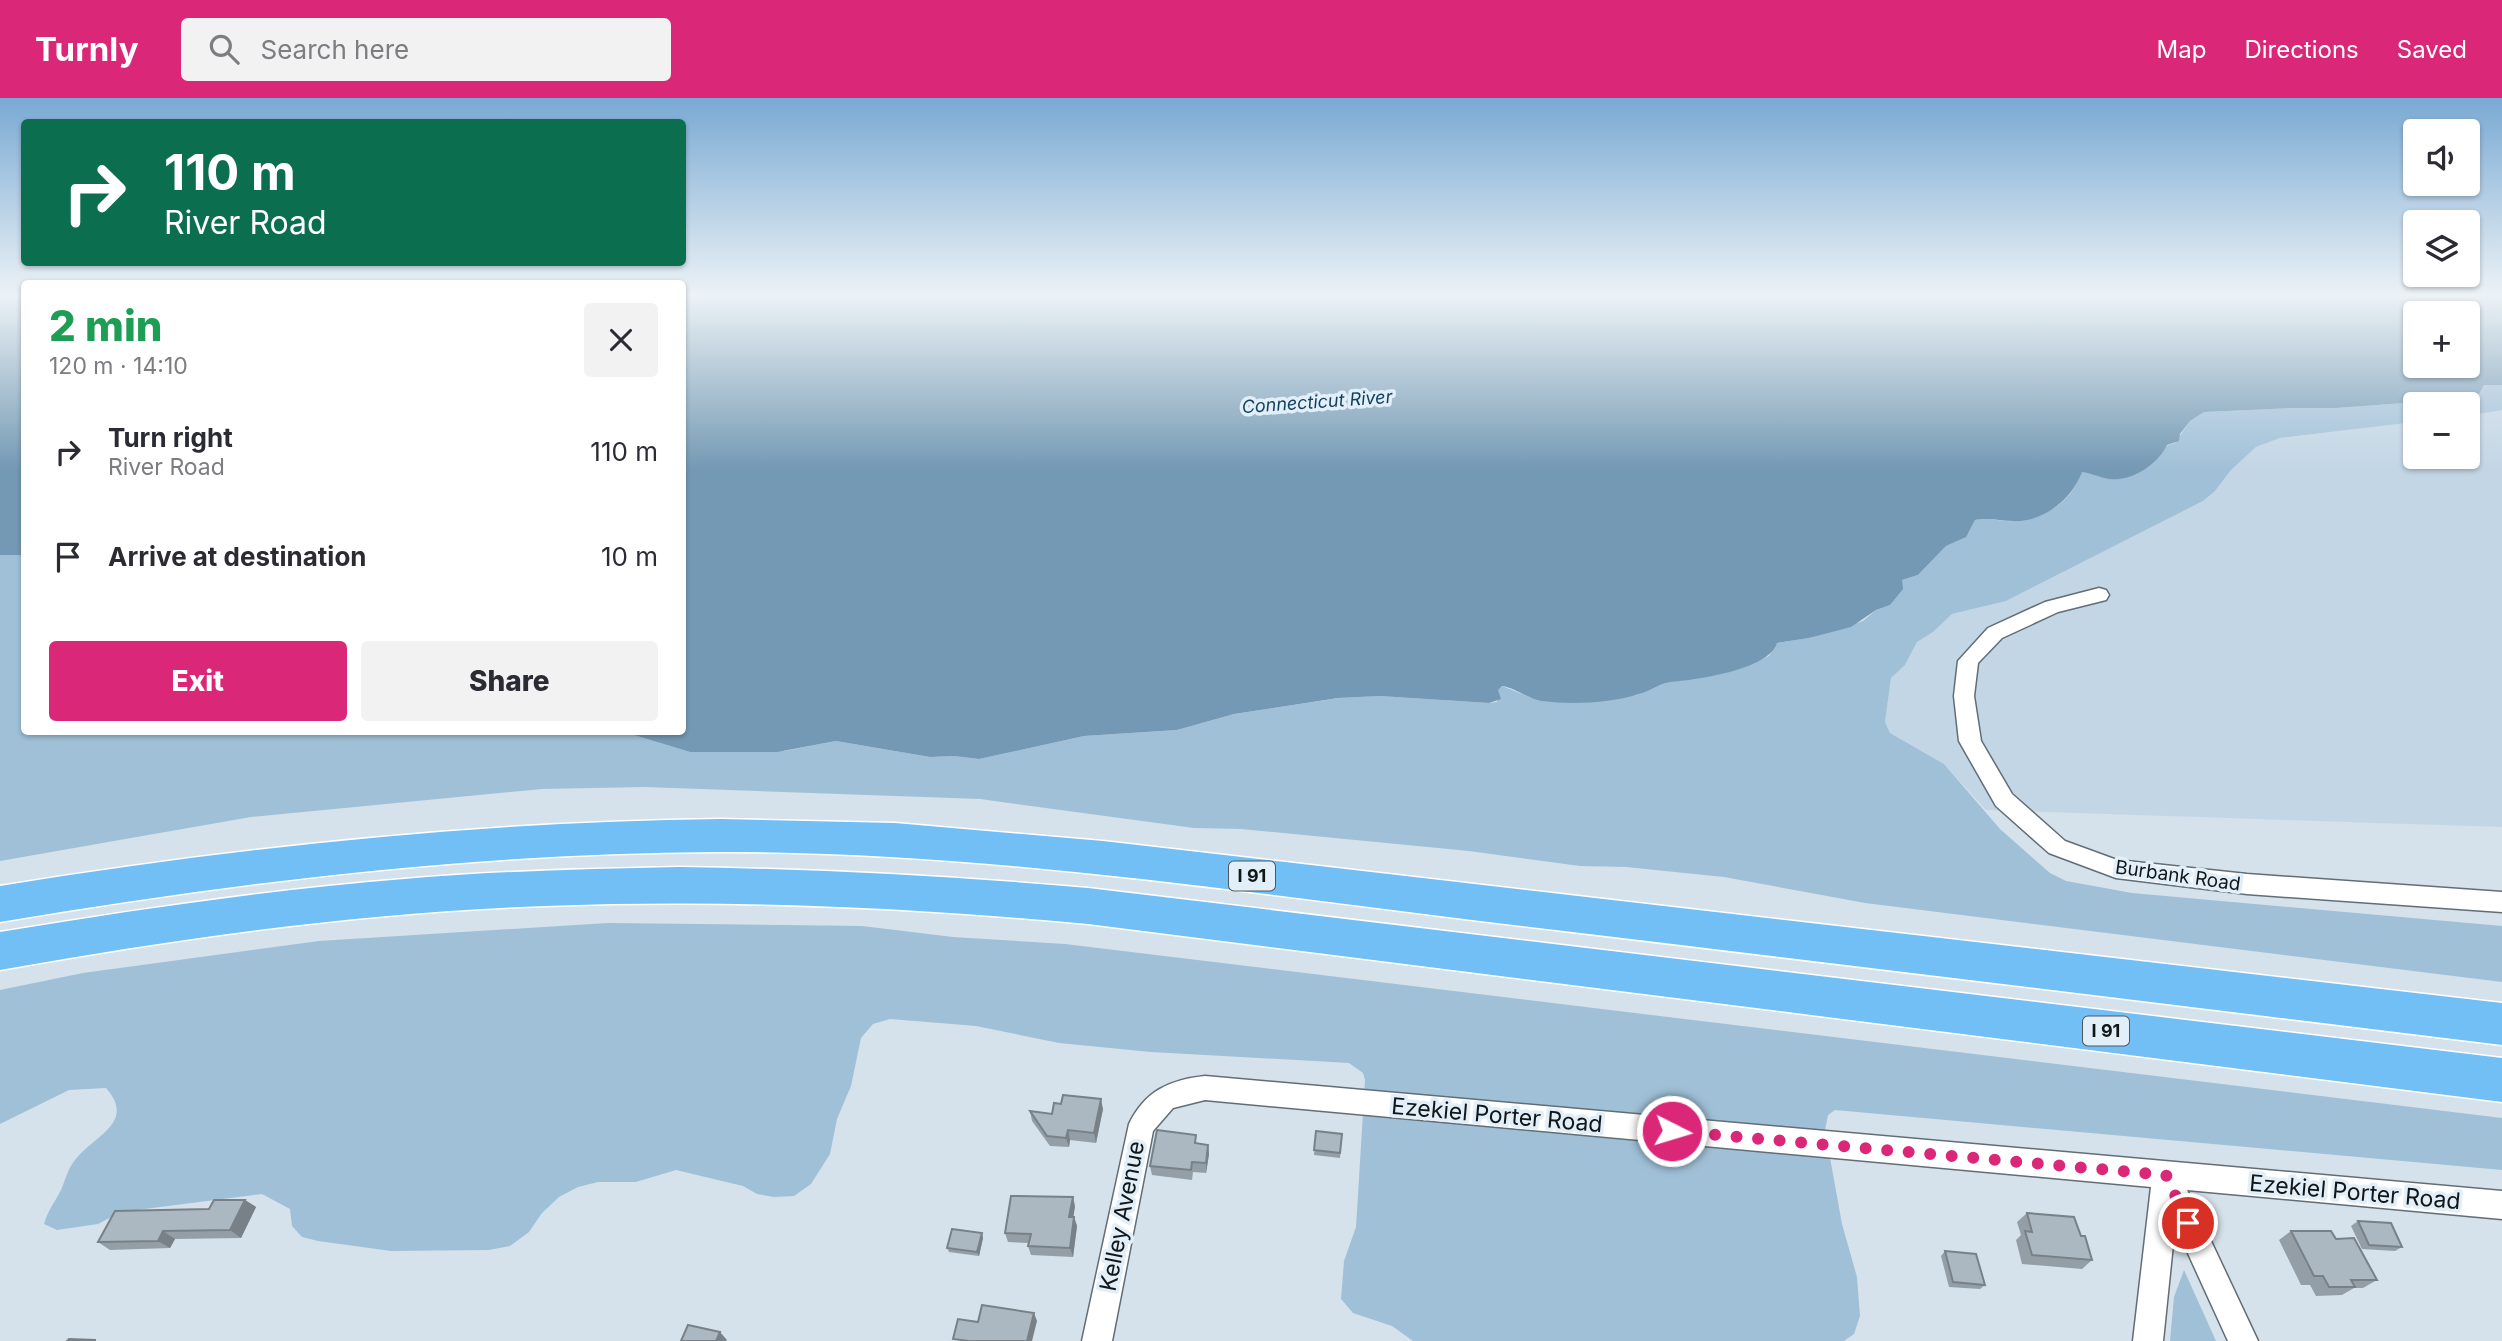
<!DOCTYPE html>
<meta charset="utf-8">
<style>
:root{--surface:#fff;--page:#f2f2f3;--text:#2b2b33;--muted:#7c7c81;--accent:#db2777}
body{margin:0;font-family:Inter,sans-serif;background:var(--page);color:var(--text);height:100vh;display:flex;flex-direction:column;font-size:26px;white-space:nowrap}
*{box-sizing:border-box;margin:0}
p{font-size:23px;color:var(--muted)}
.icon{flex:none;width:38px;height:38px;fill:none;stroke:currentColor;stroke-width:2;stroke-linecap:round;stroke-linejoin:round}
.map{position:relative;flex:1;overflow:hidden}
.side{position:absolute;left:21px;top:182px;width:665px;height:455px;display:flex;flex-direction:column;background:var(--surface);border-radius:7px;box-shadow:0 2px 5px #0004}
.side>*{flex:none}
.top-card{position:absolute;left:21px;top:21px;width:665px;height:147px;border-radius:7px;box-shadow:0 2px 5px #0004;background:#0b6e4f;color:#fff;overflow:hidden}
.buttons{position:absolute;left:2403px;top:21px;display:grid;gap:14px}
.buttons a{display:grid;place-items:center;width:77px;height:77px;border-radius:7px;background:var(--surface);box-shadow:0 2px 5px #0004;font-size:35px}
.pin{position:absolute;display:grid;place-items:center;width:60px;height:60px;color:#fff;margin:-30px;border:4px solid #fff;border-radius:50%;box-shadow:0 2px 7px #0007}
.me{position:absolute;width:77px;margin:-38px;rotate:95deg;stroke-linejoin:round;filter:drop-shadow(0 0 5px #0008)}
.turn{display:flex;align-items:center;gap:24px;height:147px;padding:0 28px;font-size:32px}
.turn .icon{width:91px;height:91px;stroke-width:2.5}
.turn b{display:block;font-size:49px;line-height:60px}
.round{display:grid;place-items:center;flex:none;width:74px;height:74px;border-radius:7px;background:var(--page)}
.overview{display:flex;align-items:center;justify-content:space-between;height:119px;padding:0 28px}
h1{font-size:42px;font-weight:800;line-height:52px;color:#1e9e55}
.primary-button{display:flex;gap:14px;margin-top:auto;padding:14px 28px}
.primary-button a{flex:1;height:80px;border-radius:7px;background:var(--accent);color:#fff;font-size:28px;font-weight:800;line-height:80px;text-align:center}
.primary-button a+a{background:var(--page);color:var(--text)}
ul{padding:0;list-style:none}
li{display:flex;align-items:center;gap:21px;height:105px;padding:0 28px}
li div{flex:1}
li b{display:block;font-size:26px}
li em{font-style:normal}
header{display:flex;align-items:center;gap:42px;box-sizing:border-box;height:98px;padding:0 35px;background:var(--accent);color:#fff}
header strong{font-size:33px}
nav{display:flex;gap:38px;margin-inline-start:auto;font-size:24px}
.search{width:490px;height:63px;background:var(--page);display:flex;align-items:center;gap:18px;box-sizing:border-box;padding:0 24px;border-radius:7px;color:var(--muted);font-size:26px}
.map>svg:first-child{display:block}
</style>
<header>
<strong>Turnly</strong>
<div class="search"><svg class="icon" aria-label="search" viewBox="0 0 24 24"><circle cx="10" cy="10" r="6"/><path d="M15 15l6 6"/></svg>Search here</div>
<nav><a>Map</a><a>Directions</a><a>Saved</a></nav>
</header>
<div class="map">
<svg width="2502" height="1243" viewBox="0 0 2502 1243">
<rect width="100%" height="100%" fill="#d5e2eb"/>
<polygon fill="#c3d6e5" points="2502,312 2502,729 1986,712 1944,666 1890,635 1885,624 1891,580 1905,567 1917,544 1933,534 1952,516 2006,503 2203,403 2215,393 2231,372 2256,349 2280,340 2415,324 2415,359 2468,359 2468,318"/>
<g fill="#a0c0d7">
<path d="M 2484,287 L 2502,287 L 2502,312 L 2468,318 L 2468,306 L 2415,306 L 2415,324 L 2280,340 L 2256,349 L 2231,372 L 2215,393 L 2203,403 L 2006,503 L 1952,516 L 1933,534 L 1917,544 L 1905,567 L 1891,580 L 1885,624 L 1890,635 L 1944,666 L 2000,731 L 2050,775 L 2066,783 L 2132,795 L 2502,828 L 2502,884 L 1865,805 L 1724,779 L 1626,769 L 1580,768 L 1469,753 L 1241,731 L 1194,730 L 980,701 L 644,689 L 542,691 L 251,719 L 0,763 L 0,457 L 24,457 L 24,634 L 624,634 L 690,654 L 784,653 L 836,643 L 930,659 L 954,658 L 979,661 L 1084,638 L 1177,632 L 1234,616 L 1339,600 L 1380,598 L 1489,605 L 1497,604 L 1498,591 L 1502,588 L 1532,600 L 1569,604 L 1605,602 L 1637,597 L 1668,584 L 1733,572 L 1769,558 L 1777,545 L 1809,540 L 1863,523 L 1876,512 L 1890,507 L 1899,494 L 1902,482 L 1918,477 L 1946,448 L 1965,439 L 1975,422 C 1989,419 2000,424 2014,423 C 2044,422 2073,403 2081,374 C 2097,374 2109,385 2125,379 C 2144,373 2156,349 2175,345 L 2190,323 L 2204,314 L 2293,310 L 2336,310 L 2472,300 L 2478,298 Z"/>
<path d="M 608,825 L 862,828 L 953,839 L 1065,846 L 2502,1020 L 2502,1072 L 1835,1012 L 1828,1017 L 1825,1032 L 1842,1126 L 1857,1179 L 1860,1218 L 1854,1236 L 1844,1243 L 1413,1243 L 1392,1228 L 1353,1215 L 1341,1201 L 1344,1163 L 1356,1129 L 1365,982 L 1363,975 L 1349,965 L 1151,954 L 1059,945 L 976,928 L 890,921 L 873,926 L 861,940 L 851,988 L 837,1021 L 830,1056 L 811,1086 L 794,1098 L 774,1099 L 757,1096 L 743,1088 L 676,1072 L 636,1084 L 598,1084 L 578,1089 L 559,1099 L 542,1115 L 529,1134 L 510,1148 L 489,1152 L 391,1153 L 318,1143 L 302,1139 L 292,1128 L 290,1111 L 262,1096 L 121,1114 L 98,1126 L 57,1132 L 44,1126 C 48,1112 55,1104 61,1092 C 66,1081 67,1072 75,1062 C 93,1038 137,1025 106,990 L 69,992 L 0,1026 L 0,892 L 83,875 L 319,843 Z"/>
<polygon points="2184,1172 2216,1243 2170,1243 2174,1199"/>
</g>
<g fill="#7499b4" fill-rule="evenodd">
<rect x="0" y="198" width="24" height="259"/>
<path d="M 683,198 L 2502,198 L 2502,287 L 2484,287 L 2478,298 L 2472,300 L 2336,310 L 2293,310 L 2204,314 L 2190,323 L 2180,336 L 2179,343 L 2167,347 C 2158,366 2132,384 2109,381 C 2099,379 2091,375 2082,374 C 2072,401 2044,424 2014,423 C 2000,423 1989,419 1975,422 L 1966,439 L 1946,448 L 1918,477 L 1902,482 L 1903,491 L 1890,507 L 1876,512 L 1851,529 L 1809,540 L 1777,545 C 1769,572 1695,582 1670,584 C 1659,586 1650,593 1639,596 C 1611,605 1572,607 1542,603 C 1528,601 1516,590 1502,588 L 1498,592 L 1501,601 L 1489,605 L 1380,598 L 1338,600 L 1234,616 L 1177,632 L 1084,638 L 979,661 L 954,658 L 930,659 L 836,643 L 777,654 L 690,654 L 624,634 L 682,634 ZM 2415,215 L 2468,215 L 2468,268 L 2415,268 Z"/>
</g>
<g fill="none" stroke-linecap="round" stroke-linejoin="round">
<defs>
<g id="street">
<polygon points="2099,490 2106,492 2109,497 2106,502 2058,514 2002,540 1978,565 1974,598 1981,643 2012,696 2065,743 2117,762 2247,776 2502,794 2502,814 2247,796 2116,780 2049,755 1996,708 1959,643 1954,598 1958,563 1988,530 2045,504"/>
<path d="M 1205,978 L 2502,1093 L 2502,1121 L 2187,1092 L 2258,1243 L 2228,1243 L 2175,1127 L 2163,1243 L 2133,1243 L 2151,1089 L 1205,1002 L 1173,1010 L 1153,1033 L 1112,1243 L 1082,1243 L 1129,1026 C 1145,993 1169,982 1205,978 Z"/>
</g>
<g id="highway">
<path d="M 721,721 L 895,725 L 1103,743 L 2502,905 L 2502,947 C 2159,905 1815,863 1472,822 C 1221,791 970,753 717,754 C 476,755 237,784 0,824 L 0,788 C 242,749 476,724 721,721 Z"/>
<path d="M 679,769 C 816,771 951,778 1088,790 L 2502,960 L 2502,1004 L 1088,826 C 907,809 727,801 545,808 C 362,814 180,840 0,872 L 0,834 C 134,812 268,792 404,781 C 495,773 587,771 679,769 Z"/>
</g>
</defs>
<use href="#street" stroke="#626d76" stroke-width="3"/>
<use href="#highway" stroke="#fff" stroke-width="3"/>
<use href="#street" fill="#fff" fill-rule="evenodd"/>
<use href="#highway" fill="#72bff5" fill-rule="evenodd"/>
</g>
<g fill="#949ea6">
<polygon points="1103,1011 1096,1045 1070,1042 1069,1049 1050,1048 1032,1023 1030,1013 1052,1016"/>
<polygon points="1316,1033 1342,1036 1340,1060 1314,1057"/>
<polygon points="1197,1046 1208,1047 1209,1056 1206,1075 1193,1074 1192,1082 1152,1077 1150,1068"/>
<polygon points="245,1102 256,1109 241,1140 175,1141 170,1150 110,1152 98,1144 209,1111"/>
<polygon points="1075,1108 1073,1119 1074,1119 1077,1128 1073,1159 1031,1157 1028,1148 1029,1145 1008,1144 1005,1135"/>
<polygon points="2027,1115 2081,1138 2092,1162 2082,1171 2022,1166 2016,1142 2021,1137 2017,1124"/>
<polygon points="2358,1123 2402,1149 2395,1153 2362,1151 2351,1128"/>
<polygon points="2291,1133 2336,1141 2377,1182 2363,1190 2354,1190 2342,1197 2316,1198 2310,1187 2301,1187 2279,1142"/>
<polygon points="983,1140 979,1158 949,1154 947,1150"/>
<polygon points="1945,1153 1985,1187 1980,1191 1949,1189 1941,1158"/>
</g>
<g fill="#788187">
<polygon points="1101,1001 1103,1011 1096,1045 1094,1035"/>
<polygon points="1068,1032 1070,1042 1069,1049 1066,1040"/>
<polygon points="1208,1047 1209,1056 1206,1075 1206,1065"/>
<polygon points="1073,1099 1075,1108 1072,1128 1069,1119"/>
<polygon points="245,1102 256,1109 241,1140 230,1132"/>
<polygon points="1074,1119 1077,1128 1073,1159 1070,1150"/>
<polygon points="163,1133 175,1141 170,1150 158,1143"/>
<polygon points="982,1135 983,1140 979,1158 977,1154"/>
<polygon points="1034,1215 1037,1223 1032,1243 1027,1243"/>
<polygon points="720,1234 727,1242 726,1243 716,1243"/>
</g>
<g fill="#acb8c1" stroke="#788187" stroke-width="2">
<polygon points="1063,997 1101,1001 1094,1035 1068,1032 1066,1040 1047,1038 1030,1013 1052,1016 1054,1005 1061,1006"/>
<polygon points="1157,1032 1196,1037 1195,1045 1208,1047 1206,1065 1192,1064 1191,1072 1150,1068"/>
<polygon points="1316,1033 1342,1036 1340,1055 1314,1052"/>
<polygon points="1011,1098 1073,1099 1069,1119 1074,1119 1070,1150 1028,1148 1031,1136 1005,1135"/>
<polygon points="214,1102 245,1102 230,1132 163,1133 158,1143 98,1144 115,1113 209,1111"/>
<polygon points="2027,1115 2074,1119 2081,1138 2085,1138 2092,1162 2032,1157 2025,1133 2032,1134"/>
<polygon points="2358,1123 2391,1125 2402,1149 2369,1147"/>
<polygon points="952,1131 982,1135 977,1154 947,1150"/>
<polygon points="2291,1133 2331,1133 2336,1141 2354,1140 2377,1182 2351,1182 2355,1189 2329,1189 2323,1178 2314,1178"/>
<polygon points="1945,1153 1976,1156 1985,1187 1953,1184"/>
<polygon points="982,1207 1034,1215 1027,1243 969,1243 953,1241 958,1221 978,1224"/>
<polygon points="688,1227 720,1234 716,1243 681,1243"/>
<polygon points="69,1241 96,1242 67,1243"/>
</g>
<linearGradient id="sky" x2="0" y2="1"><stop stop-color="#79a9d3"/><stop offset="0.53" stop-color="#ecf2f6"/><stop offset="1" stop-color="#ecf2f6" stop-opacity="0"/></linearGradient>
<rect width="2502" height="372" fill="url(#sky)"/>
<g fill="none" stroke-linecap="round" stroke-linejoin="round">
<polyline stroke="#db2777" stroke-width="12" stroke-dasharray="0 21.6" points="1672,1033 2166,1077 2188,1125"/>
</g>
<g text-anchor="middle" stroke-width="7" stroke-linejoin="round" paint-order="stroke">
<g font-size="18" font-style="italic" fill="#113f5c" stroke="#e2eff9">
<text transform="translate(1317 304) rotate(-4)" y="6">Connecticut River</text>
</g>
<g fill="#e2eff9" stroke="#50575c" stroke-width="2">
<rect x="1229" y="763.5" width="46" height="29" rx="5"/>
<rect x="2083" y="918.5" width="46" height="29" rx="5"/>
</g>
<g font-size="18" font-weight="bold" fill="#111619">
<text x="1252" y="784">I 91</text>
<text x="2106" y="939">I 91</text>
</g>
<g font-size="19" fill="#111619" stroke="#e2eff9">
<text transform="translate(2178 777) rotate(8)" y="7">Burbank Road</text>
</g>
<g font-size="23" fill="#111619" stroke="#e2eff9">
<text transform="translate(1497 1017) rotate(5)" y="8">Ezekiel Porter Road</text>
<text transform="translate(2355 1094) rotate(5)" y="8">Ezekiel Porter Road</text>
<text transform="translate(1122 1118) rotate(-79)" y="8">Kelley Avenue</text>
</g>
</g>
</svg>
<div class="buttons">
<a><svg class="icon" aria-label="sound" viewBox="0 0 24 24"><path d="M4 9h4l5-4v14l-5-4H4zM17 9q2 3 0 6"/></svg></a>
<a><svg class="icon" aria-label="layers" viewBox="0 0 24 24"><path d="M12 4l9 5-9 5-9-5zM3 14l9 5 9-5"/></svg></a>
<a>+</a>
<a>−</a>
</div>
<div class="pin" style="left:2188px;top:1125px;background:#d93025"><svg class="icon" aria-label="arrive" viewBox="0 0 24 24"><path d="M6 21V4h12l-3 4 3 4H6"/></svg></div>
<svg class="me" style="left:1672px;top:1033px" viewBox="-20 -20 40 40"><circle r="17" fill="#db2777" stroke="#fff" stroke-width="3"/><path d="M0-11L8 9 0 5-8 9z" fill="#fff"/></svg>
<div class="top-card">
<div class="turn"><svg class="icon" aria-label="right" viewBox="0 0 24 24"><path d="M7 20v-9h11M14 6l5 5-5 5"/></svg><div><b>110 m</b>River Road</div></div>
</div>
<section class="side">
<div class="overview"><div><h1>2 min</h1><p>120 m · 14:10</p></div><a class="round"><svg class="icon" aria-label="close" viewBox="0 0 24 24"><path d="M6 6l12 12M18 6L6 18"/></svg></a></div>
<ul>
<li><svg class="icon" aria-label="right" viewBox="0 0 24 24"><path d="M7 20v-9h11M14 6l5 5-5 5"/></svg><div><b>Turn right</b><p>River Road</p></div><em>110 m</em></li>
<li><svg class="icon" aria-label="arrive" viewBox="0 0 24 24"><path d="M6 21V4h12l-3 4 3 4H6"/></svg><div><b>Arrive at destination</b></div><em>10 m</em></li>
</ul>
<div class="primary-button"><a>Exit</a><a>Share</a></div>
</section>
</div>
